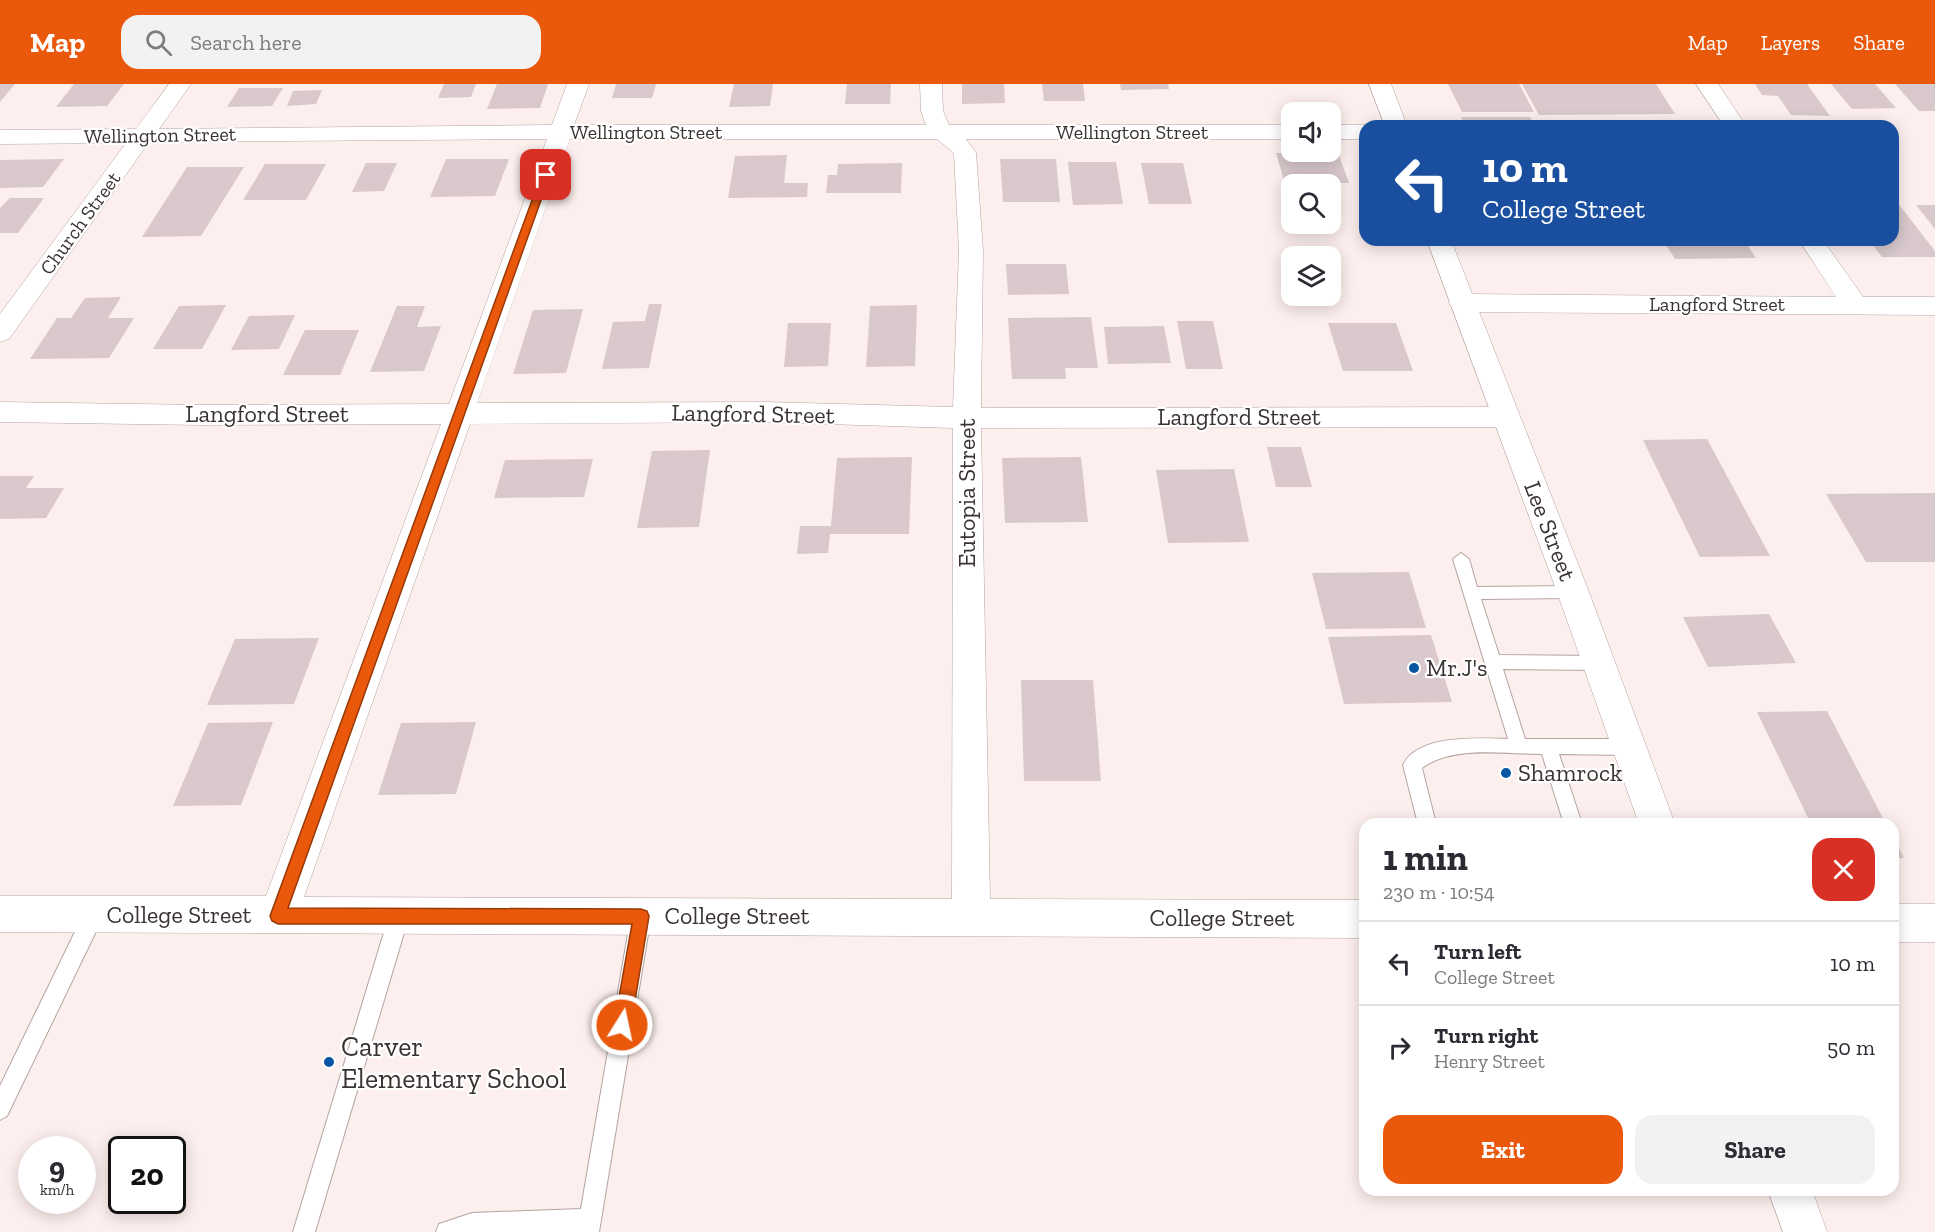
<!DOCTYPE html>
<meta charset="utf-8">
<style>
:root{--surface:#fff;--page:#f2f2f3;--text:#2b2b33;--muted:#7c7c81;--line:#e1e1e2;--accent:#ea580c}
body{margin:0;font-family:"Zilla Slab",serif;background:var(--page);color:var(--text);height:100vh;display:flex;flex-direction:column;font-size:22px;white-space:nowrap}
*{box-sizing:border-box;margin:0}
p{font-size:20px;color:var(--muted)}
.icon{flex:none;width:33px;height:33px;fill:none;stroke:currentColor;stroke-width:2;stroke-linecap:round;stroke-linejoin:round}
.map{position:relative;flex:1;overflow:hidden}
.details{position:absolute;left:1359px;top:734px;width:540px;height:378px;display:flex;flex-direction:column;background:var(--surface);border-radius:18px;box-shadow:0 3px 15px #0003}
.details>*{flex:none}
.top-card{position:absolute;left:1359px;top:36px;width:540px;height:126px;border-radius:18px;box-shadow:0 3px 15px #0003;background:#1a4fa0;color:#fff;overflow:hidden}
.buttons{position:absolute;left:1281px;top:18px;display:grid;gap:12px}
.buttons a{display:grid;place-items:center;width:60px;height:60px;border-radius:12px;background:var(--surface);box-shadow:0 3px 15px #0003;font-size:30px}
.speed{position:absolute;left:18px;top:1052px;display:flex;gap:12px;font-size:30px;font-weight:700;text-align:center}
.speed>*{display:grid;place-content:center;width:78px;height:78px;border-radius:50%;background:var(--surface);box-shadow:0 3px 15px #0003;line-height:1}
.speed small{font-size:15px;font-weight:400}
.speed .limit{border:3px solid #111;border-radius:9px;background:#fff;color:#111}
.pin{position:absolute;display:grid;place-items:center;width:51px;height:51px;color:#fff;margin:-26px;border-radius:12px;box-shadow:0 3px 9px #0006}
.me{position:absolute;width:66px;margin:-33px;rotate:10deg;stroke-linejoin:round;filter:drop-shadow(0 0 4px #0008)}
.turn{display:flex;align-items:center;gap:21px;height:126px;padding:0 24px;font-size:27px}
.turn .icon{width:78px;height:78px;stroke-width:2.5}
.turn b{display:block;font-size:42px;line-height:51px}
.round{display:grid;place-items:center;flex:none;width:63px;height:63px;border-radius:18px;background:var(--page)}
.headline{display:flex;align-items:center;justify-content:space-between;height:102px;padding:0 24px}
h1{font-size:36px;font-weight:700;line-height:45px}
.cta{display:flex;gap:12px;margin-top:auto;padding:12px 24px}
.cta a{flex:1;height:69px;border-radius:18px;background:var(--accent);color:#fff;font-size:24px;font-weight:700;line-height:69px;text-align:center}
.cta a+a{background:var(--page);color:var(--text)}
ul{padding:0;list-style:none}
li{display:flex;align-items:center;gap:18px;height:84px;padding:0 24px;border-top:2px solid var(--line)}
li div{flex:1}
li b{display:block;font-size:22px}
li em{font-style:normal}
header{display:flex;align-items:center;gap:36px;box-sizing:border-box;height:84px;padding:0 30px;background:var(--accent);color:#fff}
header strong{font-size:28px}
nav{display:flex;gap:33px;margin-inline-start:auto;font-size:21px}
.search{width:420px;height:54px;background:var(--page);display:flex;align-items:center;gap:15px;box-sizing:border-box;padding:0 21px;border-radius:18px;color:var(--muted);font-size:22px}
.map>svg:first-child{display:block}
</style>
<header>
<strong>Map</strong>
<div class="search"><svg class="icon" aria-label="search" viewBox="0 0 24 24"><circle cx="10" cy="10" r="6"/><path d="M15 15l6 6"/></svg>Search here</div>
<nav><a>Map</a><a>Layers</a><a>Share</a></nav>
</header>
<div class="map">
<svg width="1935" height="1148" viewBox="0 0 1935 1148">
<rect width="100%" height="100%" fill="#fdefed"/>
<g fill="#d9c9cc">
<polygon points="0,0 15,0 0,18"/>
<polygon points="74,0 124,0 107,22 56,23"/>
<polygon points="444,0 476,0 471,13 438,14"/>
<polygon points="497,0 548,0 540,24 487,25"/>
<polygon points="616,0 656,0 652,14 612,14"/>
<polygon points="734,0 773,0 770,22 729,23"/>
<polygon points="847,0 891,0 890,20 845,20"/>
<polygon points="962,0 1004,0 1005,19 962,20"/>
<polygon points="1042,0 1083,0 1085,17 1044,17"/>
<polygon points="1120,0 1168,0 1169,5 1121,6"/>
<polygon points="1448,0 1519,0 1534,28 1462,28"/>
<polygon points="1522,0 1656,0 1675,30 1539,31"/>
<polygon points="1755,0 1807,0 1830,32 1791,31 1778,12 1762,11"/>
<polygon points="1831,0 1875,0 1896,24 1852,25"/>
<polygon points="1895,0 1935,0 1935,27 1919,27"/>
<polygon points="239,4 283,4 272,22 227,23"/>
<polygon points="322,6 316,20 287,22 293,7"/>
<polygon points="1461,33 1530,33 1535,42 1465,42"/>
<polygon points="1623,38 1689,38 1692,42 1625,42"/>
<polygon points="1338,68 1349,99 1285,100 1276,69"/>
<polygon points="787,71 784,99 808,99 807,113 728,114 735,72"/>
<polygon points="64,75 43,103 0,104 0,76"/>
<polygon points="446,75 509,75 495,112 430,113"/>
<polygon points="1000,75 1056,75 1060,118 1003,118"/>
<polygon points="1068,78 1116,78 1123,120 1073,121"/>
<polygon points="366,79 397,79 384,107 352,108"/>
<polygon points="902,79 901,109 826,109 828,91 837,91 838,80"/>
<polygon points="1141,79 1183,79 1192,120 1149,120"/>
<polygon points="265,80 326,80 306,116 243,116"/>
<polygon points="187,83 244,83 201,152 142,153"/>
<polygon points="10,114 44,114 18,149 0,149 0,124"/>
<polygon points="1893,118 1897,118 1935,167 1935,173 1882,173 1869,156 1893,156"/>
<polygon points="1916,121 1935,121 1935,145"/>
<polygon points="1663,156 1744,156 1756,174 1675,175"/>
<polygon points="1006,180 1066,180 1069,210 1008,211"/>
<polygon points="121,213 108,234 134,234 109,274 30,275 57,234 71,234 85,214"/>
<polygon points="649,220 662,220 649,284 602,285 613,238 645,237"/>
<polygon points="226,221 202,265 153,265 179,222"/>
<polygon points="917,221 915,282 866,283 870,222"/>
<polygon points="397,222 425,222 417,243 441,242 424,287 370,288"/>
<polygon points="583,225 566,289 513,290 533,226"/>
<polygon points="295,231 279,265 231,266 249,232"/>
<polygon points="1091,233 1098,284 1065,284 1066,295 1012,295 1008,234"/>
<polygon points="1177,237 1213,237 1223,285 1186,285"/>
<polygon points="788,239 831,239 828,282 784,283"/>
<polygon points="1328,239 1396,239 1413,287 1343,287"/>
<polygon points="1164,242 1171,279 1108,280 1104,243"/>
<polygon points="305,246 359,246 340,291 283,291"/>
<polygon points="1707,355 1770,472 1700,473 1643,356"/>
<polygon points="1267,363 1301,363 1312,403 1276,403"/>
<polygon points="710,366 699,443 637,444 652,367"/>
<polygon points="912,373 909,450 830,450 828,469 797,470 800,442 831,442 837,374"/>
<polygon points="1081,373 1088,438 1005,439 1002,374"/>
<polygon points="593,375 584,413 494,414 505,376"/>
<polygon points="1234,385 1249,458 1168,459 1156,386"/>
<polygon points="0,392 34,392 26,404 64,404 46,434 0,435"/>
<polygon points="1935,409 1935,478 1866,478 1826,410"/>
<polygon points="1409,488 1426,544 1326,545 1312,489"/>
<polygon points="1769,530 1796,579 1708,583 1683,533"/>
<polygon points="1431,551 1452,618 1344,620 1328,553"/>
<polygon points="319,554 294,620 207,621 235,555"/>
<polygon points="1021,596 1093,596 1101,697 1024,697"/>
<polygon points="1827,627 1886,740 1811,740 1757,628"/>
<polygon points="273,638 241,721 173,722 208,639"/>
<polygon points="476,638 456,710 378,711 401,639"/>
<polygon points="1893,753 1904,774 1893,774"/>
</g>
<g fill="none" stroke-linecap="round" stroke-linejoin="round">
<defs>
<g id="lane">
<path d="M 1461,469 L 1469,475 L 1477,503 L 1573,502 L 1581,508 L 1573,514 L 1481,515 L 1499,571 L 1599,572 L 1605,574 L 1607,579 L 1605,584 L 1599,586 L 1503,585 L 1525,655 L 1629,655 L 1635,658 L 1638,663 L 1635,668 L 1629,671 L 1559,670 L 1582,740 L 1564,740 L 1542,670 C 1504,670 1453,661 1422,684 L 1436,740 L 1418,740 L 1403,681 C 1417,650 1480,654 1508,655 L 1453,475 Z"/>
<polygon points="94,821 101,823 104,830 101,837 7,1032 0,1036 0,1002 87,823"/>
<polygon points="399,823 406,825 409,832 315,1148 293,1148 389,832 392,825"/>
<polygon points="641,823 648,825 651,832 599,1148 436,1148 439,1140 472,1129 581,1125 631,832 634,825"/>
</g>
<g id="street">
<path d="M 169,0 L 191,0 L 159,45 L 552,41 L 567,0 L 589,0 L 574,41 L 926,41 L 921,27 L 920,0 L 942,0 L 943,27 L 949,41 L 1292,41 L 1292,55 L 966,55 L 976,69 L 983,167 L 981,324 L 1506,323 L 1516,326 L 1520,333 L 1516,340 L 1506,343 L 981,344 L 990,815 L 1365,816 L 1365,854 L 0,848 L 0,812 L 266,812 L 441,340 L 202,341 L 0,338 L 0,318 L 202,321 L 449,320 L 547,55 L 149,58 L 9,255 L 0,258 L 0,230 L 126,59 L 0,60 L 0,46 L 136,45 ZM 570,55 L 937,55 L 954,69 L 959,167 L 953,323 L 764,318 L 477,319 ZM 764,338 L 953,344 L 952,815 L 304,813 L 470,340 Z"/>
<polygon points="1696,0 1718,0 1746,42 1724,42"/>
<polygon points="1330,41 1365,41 1368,42 1365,42 1365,55 1330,55"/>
<polygon points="1799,156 1823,156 1863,213 1935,213 1935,231 1462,228 1453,225 1449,219 1453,213 1462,210 1836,213"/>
<rect x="1893" y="820" width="42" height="38"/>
</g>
<g id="secondary">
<polygon points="1369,0 1391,0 1407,42 1385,42"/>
<polygon points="1427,156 1451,156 1589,508 1675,740 1639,740 1557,508"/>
<polygon points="1768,1106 1812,1106 1827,1148 1783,1148"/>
</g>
</defs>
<use href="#lane" stroke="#b4a4a1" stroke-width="2"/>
<use href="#street" stroke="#b4a4a1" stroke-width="1"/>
<use href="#secondary" stroke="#b4a4a1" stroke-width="1"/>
<use href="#lane" fill="#fff" fill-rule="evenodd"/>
<use href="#street" fill="#fff" fill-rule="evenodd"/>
<use href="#secondary" fill="#fff" fill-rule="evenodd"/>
</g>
<polygon fill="#ea580c" stroke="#983908" stroke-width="1.5" points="542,89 550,91 288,824 641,825 647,827 649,832 631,941 628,947 622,949 617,947 614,941 632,840 278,840 272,837 270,832"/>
<g fill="#0656a4" stroke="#fff" stroke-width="2">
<circle cx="1414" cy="584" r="6"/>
<circle cx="1506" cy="689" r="6"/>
<circle cx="329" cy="978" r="6"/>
</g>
<g text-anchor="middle" stroke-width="4.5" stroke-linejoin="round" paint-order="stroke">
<g font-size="20" fill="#3a3332" stroke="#fff">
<text x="646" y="55">Wellington Street</text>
<text x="1132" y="55">Wellington Street</text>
<text transform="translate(160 51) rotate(-1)" y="7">Wellington Street</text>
<text transform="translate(80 139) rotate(-54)" y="7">Church Street</text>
<text x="1717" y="227">Langford Street</text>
</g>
<g font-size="24" fill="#3a3332" stroke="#fff">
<text x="267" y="338">Langford Street</text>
<text transform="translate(753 330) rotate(1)" y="8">Langford Street</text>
<text x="1239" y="341">Langford Street</text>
<text transform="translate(967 409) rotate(-90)" y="8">Eutopia Street</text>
<text transform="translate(1550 447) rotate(69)" y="8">Lee Street</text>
<text x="179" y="839">College Street</text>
<text x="737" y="840">College Street</text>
<text x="1222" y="842">College Street</text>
</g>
<g font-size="24" fill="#3a3332" stroke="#fff" text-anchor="start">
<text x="1426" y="592">Mr.J's</text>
<text x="1518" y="697">Shamrock</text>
</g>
<g font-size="28" fill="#3a3332" stroke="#fff" text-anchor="start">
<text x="341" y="972">Carver<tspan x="341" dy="32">Elementary School</tspan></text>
</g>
</g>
</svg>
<div class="buttons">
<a><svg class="icon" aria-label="sound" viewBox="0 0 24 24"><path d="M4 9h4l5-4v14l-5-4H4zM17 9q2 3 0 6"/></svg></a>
<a><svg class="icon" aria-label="search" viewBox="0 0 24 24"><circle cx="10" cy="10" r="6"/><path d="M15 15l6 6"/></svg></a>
<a><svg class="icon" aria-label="layers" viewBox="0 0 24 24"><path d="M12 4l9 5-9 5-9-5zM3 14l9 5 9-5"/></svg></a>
</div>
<div class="speed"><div>9<small>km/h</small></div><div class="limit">20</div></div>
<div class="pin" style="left:546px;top:91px;background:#d93025"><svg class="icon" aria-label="arrive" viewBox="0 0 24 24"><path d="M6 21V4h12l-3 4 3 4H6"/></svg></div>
<svg class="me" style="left:622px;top:941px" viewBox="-20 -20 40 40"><circle r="17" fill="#ea580c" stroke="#fff" stroke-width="3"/><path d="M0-11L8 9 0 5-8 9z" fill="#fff"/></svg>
<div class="top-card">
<div class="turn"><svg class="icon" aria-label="left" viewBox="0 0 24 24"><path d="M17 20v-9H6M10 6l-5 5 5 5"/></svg><div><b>10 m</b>College Street</div></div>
</div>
<section class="details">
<div class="headline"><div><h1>1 min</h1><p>230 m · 10:54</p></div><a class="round" style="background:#d93025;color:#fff"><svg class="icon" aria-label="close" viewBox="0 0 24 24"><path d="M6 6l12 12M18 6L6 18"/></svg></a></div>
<ul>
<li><svg class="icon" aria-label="left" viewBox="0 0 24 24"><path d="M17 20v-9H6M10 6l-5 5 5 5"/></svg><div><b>Turn left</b><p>College Street</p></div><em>10 m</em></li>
<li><svg class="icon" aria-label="right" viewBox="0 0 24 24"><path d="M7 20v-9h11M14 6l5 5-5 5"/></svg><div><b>Turn right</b><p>Henry Street</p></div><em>50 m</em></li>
</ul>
<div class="cta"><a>Exit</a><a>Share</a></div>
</section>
</div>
